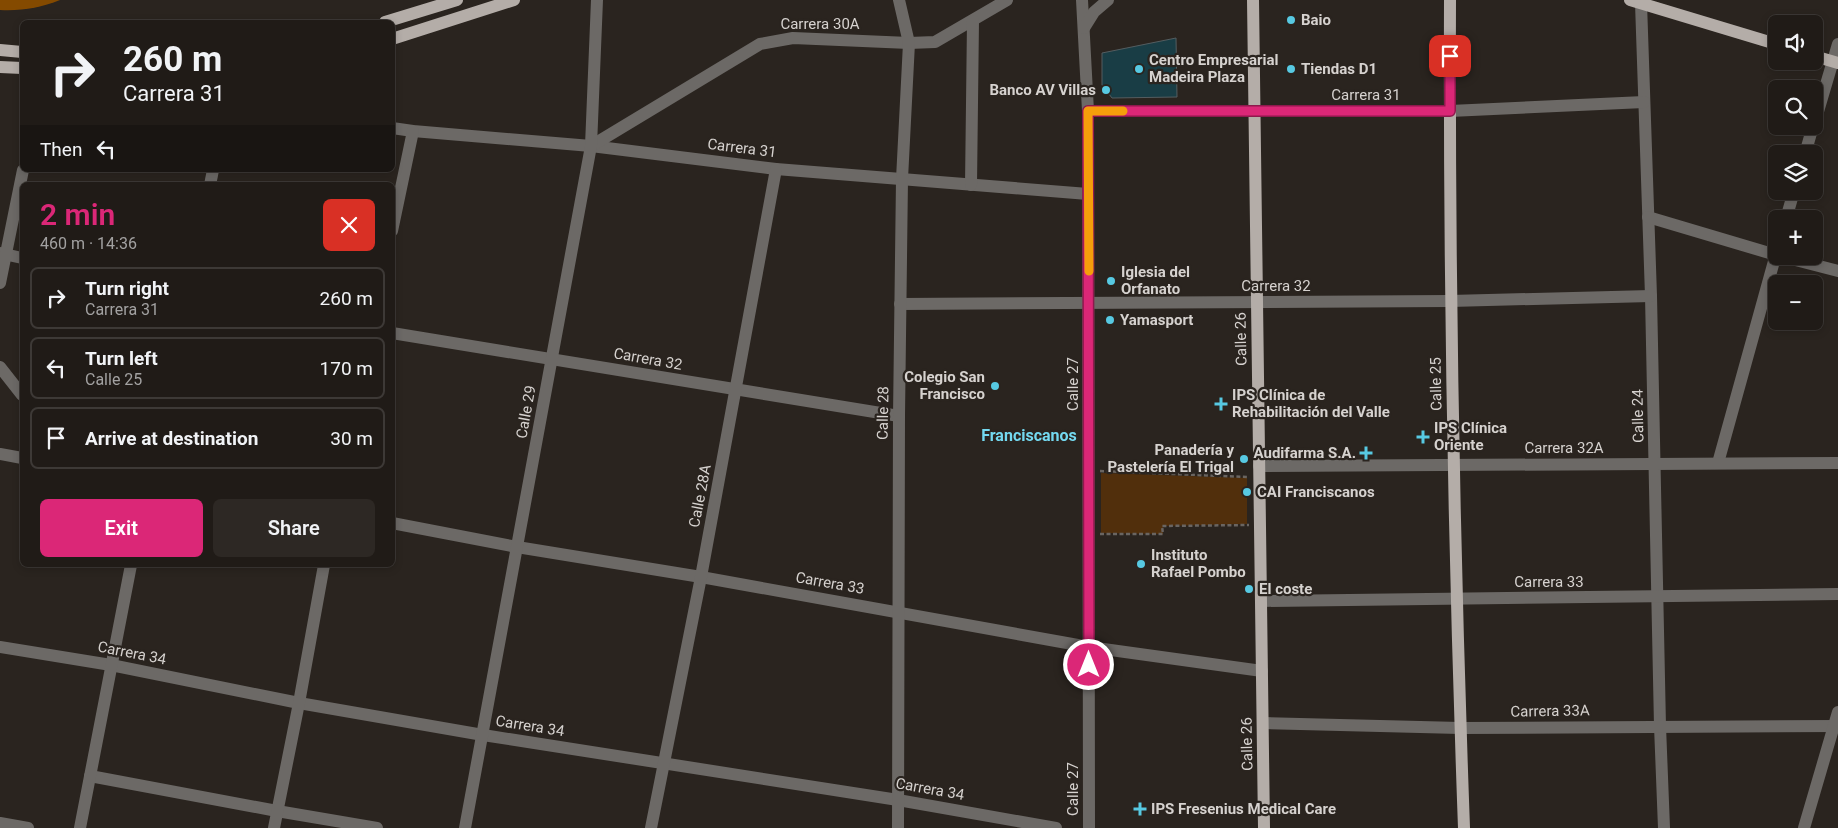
<!DOCTYPE html>
<meta charset="utf-8">
<style>
:root{--surface:#201b17;--page:#2d2824;--text:#f1f3f6;--muted:#a2a1a1;--line:#3d3936;--accent:#db2777}
body{margin:0;font-family:Roboto,sans-serif;background:var(--page);color:var(--text);height:100vh;display:flex;flex-direction:column;font-size:19px;white-space:nowrap}
*{box-sizing:border-box;margin:0}
p{font-size:16px;color:var(--muted)}
.icon{flex:none;width:28px;height:28px;fill:none;stroke:currentColor;stroke-width:2;stroke-linecap:round;stroke-linejoin:round}
.map{position:relative;flex:1;overflow:hidden}
.drawer{position:absolute;left:20px;top:182px;width:375px;height:385px;display:flex;flex-direction:column;background:var(--surface);border-radius:8px;box-shadow:0 2px 8px #0003,0 0 0 1px var(--line)}
.drawer>*{flex:none}
.hud{position:absolute;left:20px;top:20px;width:375px;height:152px;border-radius:8px;box-shadow:0 2px 8px #0003,0 0 0 1px var(--line);background:#201b17;color:var(--text);overflow:hidden}
.fabs{position:absolute;left:1768px;top:15px;display:grid;gap:10px}
.fabs a{display:grid;place-items:center;width:55px;height:55px;border-radius:8px;background:var(--surface);box-shadow:0 2px 8px #0003,0 0 0 1px var(--line);font-size:25px}
.pin{position:absolute;display:grid;place-items:center;width:42px;height:42px;color:#fff;margin:-21px;border-radius:10px;box-shadow:0 2px 8px #0006}
.me{position:absolute;width:55px;margin:-28px;rotate:0deg;stroke-linejoin:round;filter:drop-shadow(0 0 4px #0008)}
.turn{display:flex;align-items:center;gap:18px;height:105px;padding:0 20px;font-size:22px}
.turn .icon{width:65px;height:65px;stroke-width:2.5}
.turn b{display:block;font-size:35px;line-height:42px}
.then{display:flex;align-items:center;height:48px;padding:0 20px;background:#0003;gap:10px;font-size:19px}
.round{display:grid;place-items:center;flex:none;width:52px;height:52px;border-radius:8px;background:var(--page)}
.head{display:flex;align-items:center;justify-content:space-between;height:85px;padding:0 20px}
h1{font-size:30px;font-weight:600;line-height:38px;color:var(--accent)}
.primary-button{display:flex;gap:10px;margin-top:auto;padding:10px 20px}
.primary-button a{flex:1;height:58px;border-radius:8px;background:var(--accent);color:#fff;font-size:20px;font-weight:600;line-height:58px;text-align:center}
.primary-button a+a{background:var(--page);color:var(--text)}
ul{padding:0;list-style:none}
li{display:flex;align-items:center;gap:15px;height:62px;margin:0 10px 8px;padding:0 10px;border:2px solid var(--line);border-radius:8px}
li div{flex:1}
li b{display:block;font-size:19px}
li em{font-style:normal}
.map>svg:first-child{display:block}
</style>
<div class="map">
<svg width="1838" height="828" viewBox="0 0 1838 828">
<rect width="100%" height="100%" fill="#2a241f"/>
<polygon fill="#512f0c" points="1101,473 1247,478 1247,524 1163,526 1163,534 1101,533"/>
<path fill="#844a00" d="M 0,0 L 60,0 C 40,8 22,11 0,10 Z"/>
<polygon fill="#193d45" stroke="#545d60" points="1176,38 1177,97 1112,98 1102,85 1102,53"/>
<g fill="none" stroke-linecap="round" stroke-linejoin="round">
<g stroke="#6a6561" stroke-width="2.5" stroke-dasharray="4 2.5" stroke-linecap="butt">
<polyline points="1100,471 1247,477"/>
<polyline points="1100,534 1163,534 1162,526 1249,525"/>
</g>
<g stroke="#6c6966" stroke-width="12">
<polyline points="1082,0 1088,111 1089,828"/>
<polyline points="1641,3 1651,296 1660,726 1664,828"/>
<polyline points="1084,28 1094,12 1108,0"/>
<polyline points="1088,111 1450,111 1644,102"/>
<polyline points="1814,125 1838,44"/>
<polyline points="392,128 413,131 591,146 776,169 1088,194"/>
<polyline points="591,146 760,44 793,38 909,43 935,42 1007,0"/>
<polyline points="1805,154 1813,126"/>
<polyline points="210,185 213,170"/>
<polyline points="971,185 973,21"/>
<polyline points="1648,217 1776,255"/>
<polyline points="1786,219 1794,191"/>
<polyline points="392,231 413,131"/>
<polyline points="0,253 22,258"/>
<polyline points="1780,256 1838,271"/>
<polyline points="0,283 23,170"/>
<polyline points="900,304 1450,301 1651,296"/>
<polyline points="392,333 899,416"/>
<polyline points="0,367 22,395"/>
<polyline points="0,454 22,458"/>
<polyline points="1718,463 1776,254"/>
<polyline points="1259,466 1838,463"/>
<polyline points="392,523 517,547 701,577 1089,647 1262,671"/>
<polyline points="1261,601 1838,594"/>
<polyline points="0,647 111,665 299,703 483,735 898,800 1056,828"/>
<polyline points="1263,723 1460,728 1838,726"/>
<polyline points="90,776 277,811 377,828"/>
<polyline points="0,823 28,828"/>
<polyline points="80,828 131,565"/>
<polyline points="274,828 299,703 324,565"/>
<polyline points="465,828 591,146 597,0"/>
<polyline points="651,828 701,577 776,169"/>
<polyline points="898,828 899,416 902,179 909,43 899,0"/>
<polyline points="1804,828 1838,712"/>
</g>
<g stroke="#b4ada8" stroke-width="12">
<polyline points="1253,0 1264,828"/>
<path d="M 1450,0 C 1449,276 1454,552 1464,828"/>
<polyline points="1630,0 1776,44"/>
<polyline points="385,22 457,0"/>
<polyline points="392,39 514,0"/>
<polyline points="0,50 22,52"/>
<polyline points="1814,56 1838,63"/>
<polyline points="0,67 22,68"/>
</g>
</g>
<g fill="none" stroke-linecap="round" stroke-linejoin="round">
<defs>
<polyline id="route" points="1089,665 1088,111 1450,111 1450,56"/>
</defs>
<use href="#route" stroke="#8e194d" stroke-width="12"/>
<use href="#route" stroke="#db2777" stroke-width="9"/>
<polyline stroke="#f59e0b" stroke-width="9" points="1089,271 1088,111 1123,111"/>
</g>
<g fill="#57c9e2" stroke="#2a241f" stroke-width="2">
<circle cx="1291" cy="20" r="5"/>
<circle cx="1139" cy="69" r="5"/>
<circle cx="1291" cy="69" r="5"/>
<circle cx="1106" cy="90" r="5"/>
<circle cx="1111" cy="281" r="5"/>
<circle cx="1110" cy="320" r="5"/>
<circle cx="995" cy="386" r="5"/>
<path d="M1218.5 396.5h5v5h5v5h-5v5h-5v-5h-5v-5h5z"/>
<path d="M1420.5 429.5h5v5h5v5h-5v5h-5v-5h-5v-5h5z"/>
<path d="M1363.5 445.5h5v5h5v5h-5v5h-5v-5h-5v-5h5z"/>
<circle cx="1244" cy="459" r="5"/>
<circle cx="1247" cy="492" r="5"/>
<circle cx="1141" cy="564" r="5"/>
<circle cx="1249" cy="589" r="5"/>
<path d="M1137.5 801.5h5v5h5v5h-5v5h-5v-5h-5v-5h5z"/>
</g>
<g text-anchor="middle" stroke-width="4.5" stroke-linejoin="round" paint-order="stroke">
<g font-size="15" font-weight="bold" fill="#d6d2cf" stroke="#2a241f" text-anchor="start">
<text x="1301" y="25">Baio</text>
<text x="1149" y="65">Centro Empresarial<tspan x="1149" dy="17">Madeira Plaza</tspan></text>
<text x="1301" y="74">Tiendas D1</text>
<text x="1096" y="95" text-anchor="end">Banco AV Villas</text>
<text x="1121" y="277">Iglesia del<tspan x="1121" dy="17">Orfanato</tspan></text>
<text x="1120" y="325">Yamasport</text>
<text x="985" y="382" text-anchor="end">Colegio San<tspan x="985" dy="17">Francisco</tspan></text>
<text x="1232" y="400">IPS Clínica de<tspan x="1232" dy="17">Rehabilitación del Valle</tspan></text>
<text x="1434" y="433">IPS Clínica<tspan x="1434" dy="17">Oriente</tspan></text>
<text x="1234" y="455" text-anchor="end">Panadería y<tspan x="1234" dy="17">Pastelería El Trigal</tspan></text>
<text x="1356" y="458" text-anchor="end">Audifarma S.A.</text>
<text x="1257" y="497">CAI Franciscanos</text>
<text x="1151" y="560">Instituto<tspan x="1151" dy="17">Rafael Pombo</tspan></text>
<text x="1259" y="594">El coste</text>
<text x="1151" y="814">IPS Fresenius Medical Care</text>
</g>
<g font-size="15" fill="#d6d2cf" stroke="#2a241f">
<text x="820" y="29">Carrera 30A</text>
<text x="1366" y="100">Carrera 31</text>
<text transform="translate(742 148) rotate(7)" y="5">Carrera 31</text>
<text x="1276" y="291">Carrera 32</text>
<text transform="translate(1241 339) rotate(-91)" y="5">Calle 26</text>
<text transform="translate(648 359) rotate(10)" y="5">Carrera 32</text>
<text transform="translate(1073 384) rotate(-90)" y="5">Calle 27</text>
<text transform="translate(1436 384) rotate(-91)" y="5">Calle 25</text>
<text transform="translate(526 412) rotate(-80)" y="5">Calle 29</text>
<text transform="translate(883 413) rotate(-89)" y="5">Calle 28</text>
<text transform="translate(1638 416) rotate(-91)" y="5">Calle 24</text>
<text x="1564" y="453">Carrera 32A</text>
<text transform="translate(700 496) rotate(-79)" y="5">Calle 28A</text>
<text x="1549" y="587">Carrera 33</text>
<text transform="translate(830 583) rotate(10)" y="5">Carrera 33</text>
<text transform="translate(132 653) rotate(11)" y="5">Carrera 34</text>
<text transform="translate(1550 711) rotate(-1)" y="5">Carrera 33A</text>
<text transform="translate(530 726) rotate(9)" y="5">Carrera 34</text>
<text transform="translate(1247 744) rotate(-91)" y="5">Calle 26</text>
<text transform="translate(930 789) rotate(10)" y="5">Carrera 34</text>
<text transform="translate(1073 789) rotate(-90)" y="5">Calle 27</text>
</g>
<g font-size="16" font-weight="bold" fill="#74d9f0" stroke="#2a241f">
<text x="1029" y="441">Franciscanos</text>
</g>
</g>
</svg>
<div class="fabs">
<a><svg class="icon" aria-label="sound" viewBox="0 0 24 24"><path d="M4 9h4l5-4v14l-5-4H4zM17 9q2 3 0 6"/></svg></a>
<a><svg class="icon" aria-label="search" viewBox="0 0 24 24"><circle cx="10" cy="10" r="6"/><path d="M15 15l6 6"/></svg></a>
<a><svg class="icon" aria-label="layers" viewBox="0 0 24 24"><path d="M12 4l9 5-9 5-9-5zM3 14l9 5 9-5"/></svg></a>
<a>+</a>
<a>−</a>
</div>
<div class="pin" style="left:1450px;top:56px;background:#d93025"><svg class="icon" aria-label="arrive" viewBox="0 0 24 24"><path d="M6 21V4h12l-3 4 3 4H6"/></svg></div>
<svg class="me" style="left:1089px;top:665px" viewBox="-20 -20 40 40"><circle r="17" fill="#db2777" stroke="#fff" stroke-width="3"/><path d="M0-11L8 9 0 5-8 9z" fill="#fff"/></svg>
<div class="hud">
<div class="turn"><svg class="icon" aria-label="right" viewBox="0 0 24 24"><path d="M7 20v-9h11M14 6l5 5-5 5"/></svg><div><b>260 m</b>Carrera 31</div></div>
<div class="then">Then<svg class="icon" aria-label="left" viewBox="0 0 24 24"><path d="M17 20v-9H6M10 6l-5 5 5 5"/></svg></div>
</div>
<section class="drawer">
<div class="head"><div><h1>2 min</h1><p>460 m · 14:36</p></div><a class="round" style="background:#d93025;color:#fff"><svg class="icon" aria-label="close" viewBox="0 0 24 24"><path d="M6 6l12 12M18 6L6 18"/></svg></a></div>
<ul>
<li><svg class="icon" aria-label="right" viewBox="0 0 24 24"><path d="M7 20v-9h11M14 6l5 5-5 5"/></svg><div><b>Turn right</b><p>Carrera 31</p></div><em>260 m</em></li>
<li><svg class="icon" aria-label="left" viewBox="0 0 24 24"><path d="M17 20v-9H6M10 6l-5 5 5 5"/></svg><div><b>Turn left</b><p>Calle 25</p></div><em>170 m</em></li>
<li><svg class="icon" aria-label="arrive" viewBox="0 0 24 24"><path d="M6 21V4h12l-3 4 3 4H6"/></svg><div><b>Arrive at destination</b></div><em>30 m</em></li>
</ul>
<div class="primary-button"><a>Exit</a><a>Share</a></div>
</section>
</div>
